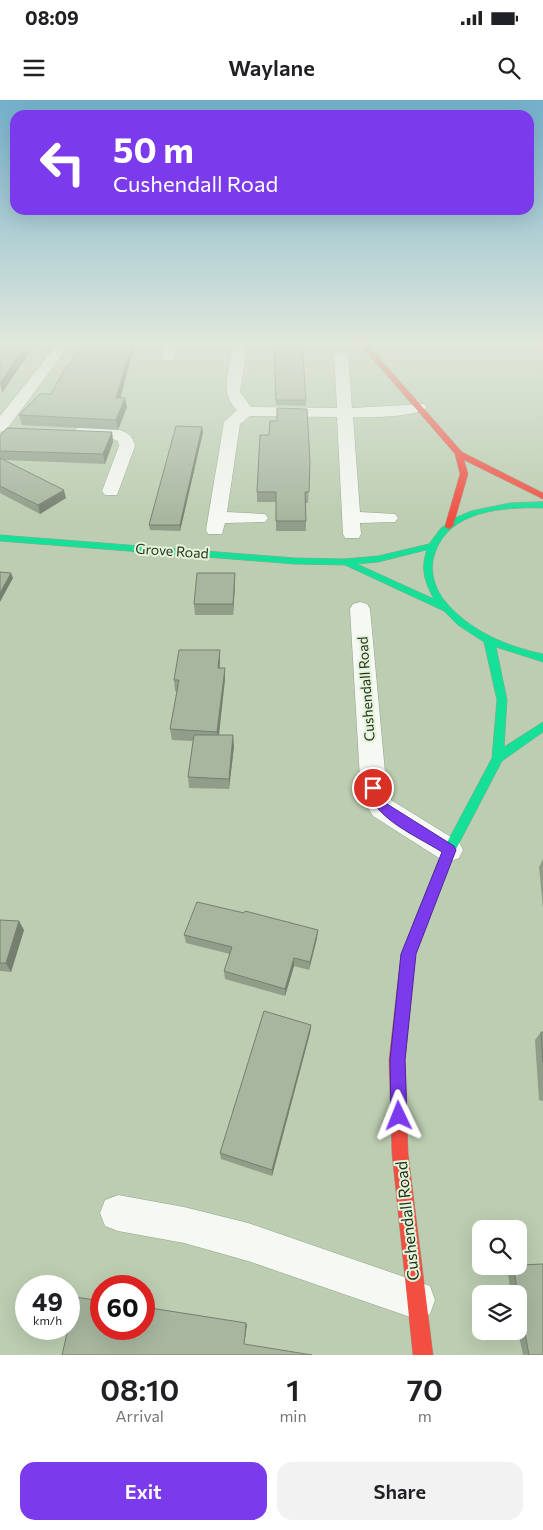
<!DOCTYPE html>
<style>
:root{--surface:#fff;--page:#f2f2f2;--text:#202124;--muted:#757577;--accent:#7c3aed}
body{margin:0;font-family:Commissioner,sans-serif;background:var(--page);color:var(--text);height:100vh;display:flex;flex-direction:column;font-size:19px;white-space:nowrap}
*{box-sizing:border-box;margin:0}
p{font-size:16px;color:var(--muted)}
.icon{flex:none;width:28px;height:28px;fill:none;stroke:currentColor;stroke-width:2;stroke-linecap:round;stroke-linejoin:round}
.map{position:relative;height:1255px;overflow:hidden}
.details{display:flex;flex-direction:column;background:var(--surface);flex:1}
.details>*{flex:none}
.top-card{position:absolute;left:10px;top:10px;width:524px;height:105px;border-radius:15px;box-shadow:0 5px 20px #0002;background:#7c3aed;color:#fff;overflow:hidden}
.controls{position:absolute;left:472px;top:1120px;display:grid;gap:10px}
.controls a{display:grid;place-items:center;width:55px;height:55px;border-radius:10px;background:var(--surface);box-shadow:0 5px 20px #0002;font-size:25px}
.speed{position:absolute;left:15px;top:1175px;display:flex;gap:10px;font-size:25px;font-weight:700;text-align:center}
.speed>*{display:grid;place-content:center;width:65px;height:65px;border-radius:50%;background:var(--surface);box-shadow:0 5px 20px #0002;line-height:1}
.speed small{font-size:12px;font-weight:400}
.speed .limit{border:8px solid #d22;background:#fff;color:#111}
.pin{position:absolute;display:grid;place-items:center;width:42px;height:42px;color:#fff;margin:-21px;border:2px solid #fff;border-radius:50%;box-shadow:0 1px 5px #0007}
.me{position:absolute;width:55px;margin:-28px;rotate:358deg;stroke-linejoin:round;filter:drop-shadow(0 0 4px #0008)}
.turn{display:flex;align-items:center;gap:18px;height:105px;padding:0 20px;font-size:22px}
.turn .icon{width:65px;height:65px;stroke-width:2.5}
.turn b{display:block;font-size:35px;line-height:42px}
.eta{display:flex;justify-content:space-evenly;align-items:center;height:85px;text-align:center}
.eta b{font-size:30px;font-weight:600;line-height:35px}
.button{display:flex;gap:10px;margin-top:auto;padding:10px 20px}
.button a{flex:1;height:58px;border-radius:15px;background:var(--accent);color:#fff;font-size:20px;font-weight:600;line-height:58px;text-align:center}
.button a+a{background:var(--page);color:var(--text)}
.status{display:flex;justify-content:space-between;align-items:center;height:35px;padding:0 25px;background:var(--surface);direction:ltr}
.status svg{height:14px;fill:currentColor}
header{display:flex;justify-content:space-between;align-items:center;height:65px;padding:0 20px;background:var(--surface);font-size:22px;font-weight:600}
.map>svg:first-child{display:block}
</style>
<div class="status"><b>08:09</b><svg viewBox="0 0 49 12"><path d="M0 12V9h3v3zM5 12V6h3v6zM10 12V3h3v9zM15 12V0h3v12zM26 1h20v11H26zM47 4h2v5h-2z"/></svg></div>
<header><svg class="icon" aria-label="menu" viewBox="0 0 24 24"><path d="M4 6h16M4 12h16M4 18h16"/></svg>Waylane<svg class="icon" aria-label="search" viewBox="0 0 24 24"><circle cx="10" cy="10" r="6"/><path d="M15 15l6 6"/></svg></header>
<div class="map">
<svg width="543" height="1255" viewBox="0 0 543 1255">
<rect width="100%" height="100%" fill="#bccdb1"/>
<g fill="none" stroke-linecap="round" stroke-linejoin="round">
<defs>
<g id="street">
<polygon points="58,243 71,243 6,330 0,332 0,316"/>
<polygon points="165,243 179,243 173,260 163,260 161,257"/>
<path d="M 225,243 L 242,243 L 246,251 L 240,292 L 251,307 L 337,308 L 334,255 L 341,251 L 348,255 L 352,308 L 424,304 L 427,307 C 420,317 366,318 353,317 L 360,412 L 395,414 L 398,418 L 395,422 L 360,423 L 361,434 L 359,438 L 345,438 L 343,434 L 337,317 L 250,316 L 240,324 L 227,412 L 265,414 L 268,418 L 265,422 L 225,423 L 222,434 L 208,434 L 206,430 L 224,322 L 237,310 C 219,292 229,274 232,251 Z"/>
<path d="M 79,327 C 97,328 132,323 135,346 L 117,395 L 105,395 L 102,391 L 119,346 L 118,341 L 113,339 L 73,335 L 71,332 Z"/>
<polygon points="360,502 367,504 370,509 387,694 391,700 459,742 463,750 459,758 449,762 439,758 373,716 361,696 350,509 353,504"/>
<polygon points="118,1095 184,1107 248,1123 416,1181 430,1186 435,1200 430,1214 416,1219 248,1161 184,1143 118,1131 105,1126 100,1113 105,1100"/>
</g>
<path id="fast" d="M 543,402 L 543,408 C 504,407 449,410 435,453 C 429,469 434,487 444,500 C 469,531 506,546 543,554 L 543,562 L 496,547 L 507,600 L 504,647 L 543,622 L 543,632 L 502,661 L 455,751 L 425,828 L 420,830 L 415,828 L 413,824 L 443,750 L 492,658 L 497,600 L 484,542 L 458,525 L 444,511 L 345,465 L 295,464 L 0,441 L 0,435 L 295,458 L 344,459 L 378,456 L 429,444 L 441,428 L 455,418 L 471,411 L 510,403 ZM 427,450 C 420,468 425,483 434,499 L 357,464 L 378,462 Z"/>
<g id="jam">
<polygon points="359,243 366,243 462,352 543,393 543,399 464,360 468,374 453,426 449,429 446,428 445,426 460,374 455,354"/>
<polygon points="420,818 425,820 427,824 415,855 405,960 408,1053 433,1255 413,1255 392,1053 389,960 401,855 415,820"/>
</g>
</defs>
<use href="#street" stroke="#94a28c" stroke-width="1"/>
<use href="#fast" stroke="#94a28c" stroke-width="1"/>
<use href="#jam" stroke="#94a28c" stroke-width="1"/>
<use href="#street" fill="#f5f8f3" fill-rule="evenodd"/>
<use href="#fast" fill="#16e098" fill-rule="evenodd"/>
<use href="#jam" fill="#f24e42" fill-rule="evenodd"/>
</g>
<g fill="#909d89">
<polygon points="135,243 120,298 127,307 118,330 22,325 19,315 51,294"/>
<polygon points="274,243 306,300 306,306 276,305"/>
<polygon points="277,308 310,362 308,403 306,403 306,431 276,431 276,402 257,402 257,392 269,335 277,321"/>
<polygon points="112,332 113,342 105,364 4,360 66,398 40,414 0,393 0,336"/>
<polygon points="203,332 180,431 150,430 149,425"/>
<polygon points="235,473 235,484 233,515 195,515 194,504"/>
<polygon points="220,550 220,568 225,579 219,635 234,646 229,689 189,688 188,677 193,641 172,640 170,629 177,591 175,591 174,580"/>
<polygon points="543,759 543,808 539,767"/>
<polygon points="0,820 24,830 11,872 0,871"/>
<polygon points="184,835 317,838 309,870 294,866 285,896 225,879 224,871 230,854 186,843"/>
<polygon points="311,925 310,933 272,1076 221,1059 220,1053"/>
<polygon points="541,932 543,932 543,1001 539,1000 535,940"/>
<polygon points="511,1166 519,1166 543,1255 523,1255 518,1231 519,1194 511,1194 507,1168"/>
</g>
<g fill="#767f6f">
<polygon points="27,243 36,243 2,293 0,283"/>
<polygon points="132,243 135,243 118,307 116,298"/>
<polygon points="125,298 127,307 118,330 116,320"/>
<polygon points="202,327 203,332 180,431 180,425"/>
<polygon points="112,332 113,342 105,364 103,354"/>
<polygon points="64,390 66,398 40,414 38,405"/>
<polygon points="11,473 13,478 0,502 0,493"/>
<polygon points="235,473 235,484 233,515 233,504"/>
<polygon points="220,550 220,561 218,579 218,568"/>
<polygon points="225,568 225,579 218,642 217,632"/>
<polygon points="233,635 234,646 229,689 229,679"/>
<polygon points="19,821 24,830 11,872 6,863"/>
<polygon points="318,830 317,838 309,870 310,862"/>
<polygon points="294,858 294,866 285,896 285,889"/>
<polygon points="311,925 310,933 272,1076 272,1070"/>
<polygon points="246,1223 247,1225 244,1246 244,1244"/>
</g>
<g fill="#a8b69f" stroke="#767f6f">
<polygon points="3,243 27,243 0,283 0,249"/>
<polygon points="88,243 132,243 116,298 125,298 116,320 19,315 40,294 51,294 66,267"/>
<polygon points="274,243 302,243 306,300 276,300"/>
<polygon points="277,308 307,309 310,362 309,392 305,392 306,421 276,421 276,392 257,392 260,335 269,335 270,321 277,321"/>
<polygon points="176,326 202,327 180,425 149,425"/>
<polygon points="7,328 112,332 103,354 0,351 0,336"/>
<polygon points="0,358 64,390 38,405 0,386"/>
<polygon points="0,472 11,473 0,493"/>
<polygon points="197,473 235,473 233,504 194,504"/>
<polygon points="179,550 220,550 218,568 225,568 217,632 170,629 179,580 174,580"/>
<polygon points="194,635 233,635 229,679 188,677"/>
<polygon points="197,802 244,813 245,811 318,830 310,862 294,858 285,889 224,871 232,847 184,835"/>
<polygon points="0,820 19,821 6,863 0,863"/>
<polygon points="264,911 311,925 272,1070 220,1053"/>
<polygon points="541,932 543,932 543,962"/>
<polygon points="543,1164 543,1255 529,1255 513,1166 519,1166 519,1165"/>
<polygon points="75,1197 101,1201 101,1229 144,1229 144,1207 246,1223 244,1244 312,1255 62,1255 68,1229 69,1229 69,1224"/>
</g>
<linearGradient id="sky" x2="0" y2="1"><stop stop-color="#73b0cb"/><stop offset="0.58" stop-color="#e1e8dc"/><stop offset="1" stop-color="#e1e8dc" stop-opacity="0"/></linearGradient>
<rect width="543" height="419" fill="url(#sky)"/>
<path fill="#7c3aed" stroke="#51269a" d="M 373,684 L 377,685 L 387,704 L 454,746 L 456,750 L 416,854 L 405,960 L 407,1016 L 405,1022 L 399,1024 L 393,1022 L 391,1016 L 390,960 L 401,854 L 442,752 C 417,736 374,719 367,688 Z"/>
<g text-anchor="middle" stroke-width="4" stroke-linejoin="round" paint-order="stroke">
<g font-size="14" fill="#25311d" stroke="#e4f4da">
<text transform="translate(172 451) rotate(4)" y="5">Grove Road</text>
<text transform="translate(366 589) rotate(-94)" y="5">Cushendall Road</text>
</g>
<g font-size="16" fill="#25311d" stroke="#e4f4da">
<text transform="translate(407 1121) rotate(-96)" y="6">Cushendall Road</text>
</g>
</g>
</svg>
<div class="controls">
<a><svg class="icon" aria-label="search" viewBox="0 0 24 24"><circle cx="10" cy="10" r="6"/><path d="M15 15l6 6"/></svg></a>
<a><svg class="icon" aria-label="layers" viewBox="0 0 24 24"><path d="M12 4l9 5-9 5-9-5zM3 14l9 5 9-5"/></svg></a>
</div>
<div class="speed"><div>49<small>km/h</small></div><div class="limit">60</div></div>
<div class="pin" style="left:373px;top:688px;background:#d93025"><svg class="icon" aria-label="arrive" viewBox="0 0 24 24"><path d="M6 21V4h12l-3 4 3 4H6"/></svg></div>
<svg class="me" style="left:399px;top:1016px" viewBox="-20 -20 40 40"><path d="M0-17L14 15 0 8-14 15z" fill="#7c3aed" stroke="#fff" stroke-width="4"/></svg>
<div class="top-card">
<div class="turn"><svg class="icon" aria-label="left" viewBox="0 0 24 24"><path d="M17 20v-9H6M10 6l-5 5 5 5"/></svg><div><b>50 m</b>Cushendall Road</div></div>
</div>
</div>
<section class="details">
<div class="eta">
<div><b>08:10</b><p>Arrival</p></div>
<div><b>1</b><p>min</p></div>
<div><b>70</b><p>m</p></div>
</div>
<div class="button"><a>Exit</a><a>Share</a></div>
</section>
